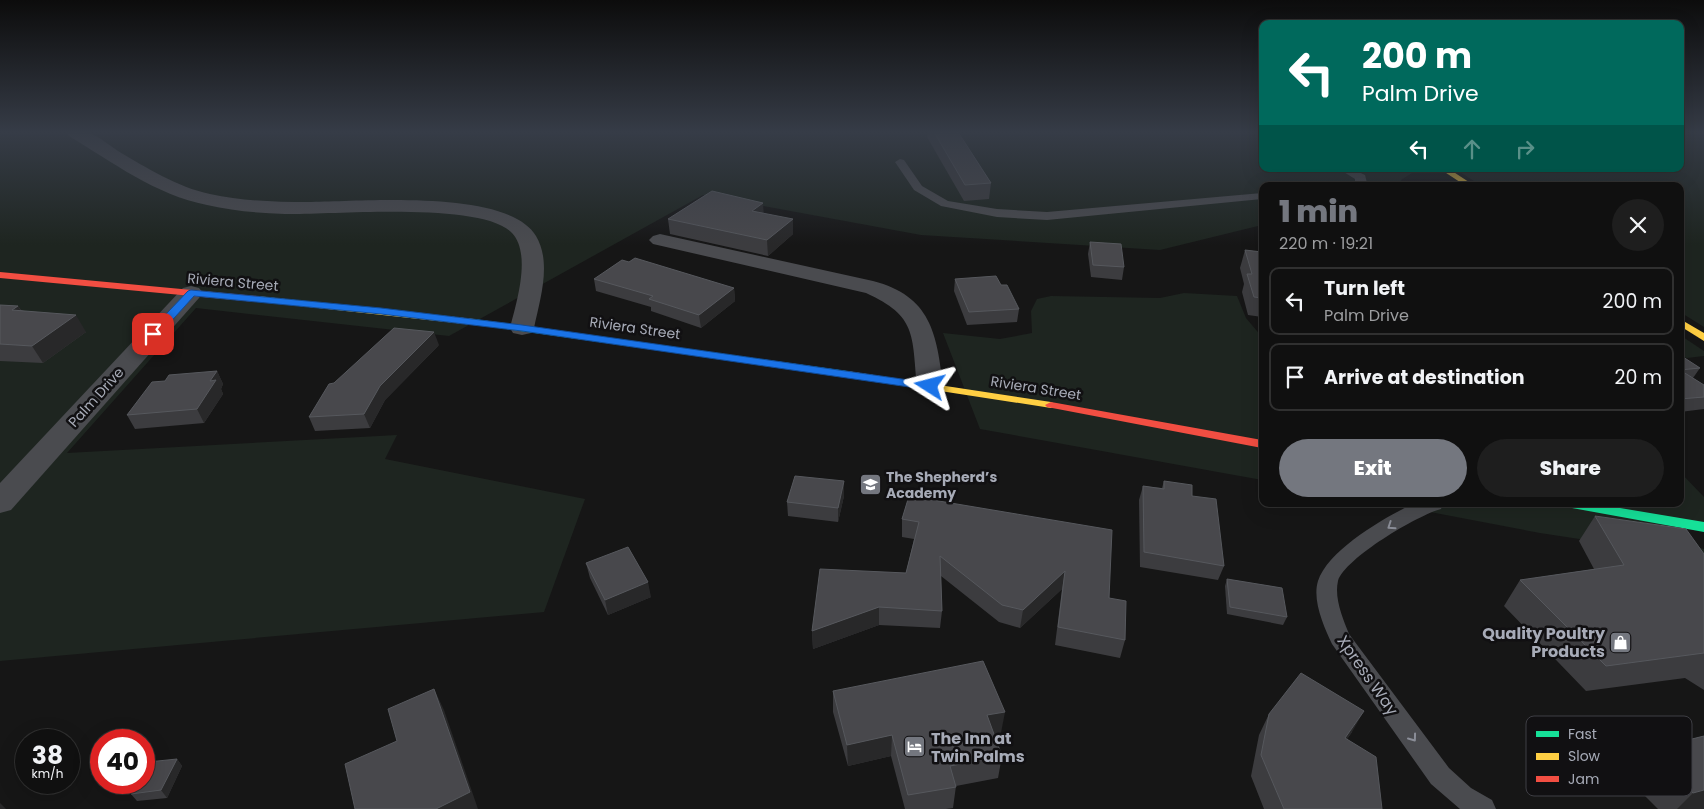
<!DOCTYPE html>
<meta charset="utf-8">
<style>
:root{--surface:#101010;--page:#1e1e1e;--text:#f1f3f6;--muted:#9c9d9f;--line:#303030;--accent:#74777f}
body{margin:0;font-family:Poppins,sans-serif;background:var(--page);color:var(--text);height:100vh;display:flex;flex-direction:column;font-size:19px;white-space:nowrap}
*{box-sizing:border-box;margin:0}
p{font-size:16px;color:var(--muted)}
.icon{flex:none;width:28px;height:28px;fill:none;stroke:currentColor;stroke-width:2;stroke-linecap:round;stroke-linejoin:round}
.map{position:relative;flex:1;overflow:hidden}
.details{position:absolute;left:1259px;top:182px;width:425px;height:325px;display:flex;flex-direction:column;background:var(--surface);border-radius:10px;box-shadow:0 5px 20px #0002,0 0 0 1px var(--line)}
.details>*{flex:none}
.hud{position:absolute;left:1259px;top:20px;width:425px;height:152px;border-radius:10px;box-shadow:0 5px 20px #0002,0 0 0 1px var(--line);background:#00695c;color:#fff;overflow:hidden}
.speed{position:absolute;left:15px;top:729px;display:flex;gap:10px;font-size:25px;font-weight:700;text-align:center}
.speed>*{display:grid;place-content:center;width:65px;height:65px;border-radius:50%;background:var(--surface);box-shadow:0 5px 20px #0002,0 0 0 1px var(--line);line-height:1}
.speed small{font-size:12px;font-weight:400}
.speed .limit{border:8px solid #d22;background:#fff;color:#111}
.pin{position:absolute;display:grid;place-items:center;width:42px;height:42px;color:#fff;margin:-21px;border-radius:10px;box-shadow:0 2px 8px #0006}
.me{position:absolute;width:55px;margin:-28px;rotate:279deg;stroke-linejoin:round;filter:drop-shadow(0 0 4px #0008)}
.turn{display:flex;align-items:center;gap:18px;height:105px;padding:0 20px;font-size:22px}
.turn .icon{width:65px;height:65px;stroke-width:2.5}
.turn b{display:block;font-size:35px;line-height:42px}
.lanes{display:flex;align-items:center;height:48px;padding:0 20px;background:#0003;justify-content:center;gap:25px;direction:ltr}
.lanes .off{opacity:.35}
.round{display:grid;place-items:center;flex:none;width:52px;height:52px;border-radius:26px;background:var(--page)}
.overview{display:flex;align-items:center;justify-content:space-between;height:85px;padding:0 20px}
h1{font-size:30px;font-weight:800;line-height:38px;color:var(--accent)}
.cta{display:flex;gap:10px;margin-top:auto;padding:10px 20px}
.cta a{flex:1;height:58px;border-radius:30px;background:var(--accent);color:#fff;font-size:20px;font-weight:800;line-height:58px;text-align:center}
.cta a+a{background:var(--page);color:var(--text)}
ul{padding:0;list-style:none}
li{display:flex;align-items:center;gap:15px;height:68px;margin:0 10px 8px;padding:0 10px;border:2px solid var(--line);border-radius:10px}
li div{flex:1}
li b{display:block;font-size:19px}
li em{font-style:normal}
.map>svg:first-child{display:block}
</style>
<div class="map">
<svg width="1704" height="809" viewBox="0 0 1704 809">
<rect width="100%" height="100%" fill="#161616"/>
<g fill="#1e2520">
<polygon points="0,132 1262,132 1262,169 1426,169 1412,173 1401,180 1402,186 1262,186 1262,225 1160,250 921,235 703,195 449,336 196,308 67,453 397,435 385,459 585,499 544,612 0,661"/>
<polygon points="1680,132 1704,132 1704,327 1680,312 1680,186 1482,186 1455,169 1680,169"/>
<polygon points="1184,293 1237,296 1246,318 1262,337 1262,480 980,429 943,333 1000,339 1032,333 1031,311 1037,299 1051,296 1160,298"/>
<polygon points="1680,335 1704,351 1704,356 1687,358 1680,356"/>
<polygon points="1680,472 1704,497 1704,523 1677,519 1700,548 1704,549 1704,558 1540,533 1388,504 1680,504"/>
</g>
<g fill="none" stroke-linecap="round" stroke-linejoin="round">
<g fill="#4a4b4f" fill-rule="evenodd">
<polygon points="900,159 904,160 922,186 948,201 997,209 1047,212 1262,193 1262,199 1047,220 997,217 941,206 914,190 895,162"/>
<polygon points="1339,169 1352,169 1365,175 1367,183 1362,186 1347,186 1348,184 1355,181 1355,179"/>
<path d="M 1413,504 L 1443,504 L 1441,509 C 1418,515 1345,558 1338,581 C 1334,598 1343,619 1349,634 L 1449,768 L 1471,788 L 1492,800 L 1496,809 L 1460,809 L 1431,784 L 1332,644 C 1324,627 1312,600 1318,581 C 1328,550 1385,517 1413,504 Z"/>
</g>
<g fill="#4a4b4f" fill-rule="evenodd">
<path d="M 67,132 C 73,132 80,131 86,132 C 96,134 109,145 118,151 C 147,168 177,187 210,194 C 242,201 275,202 308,202 C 358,202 508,188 536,236 C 552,263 540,299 534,328 L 531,333 L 522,335 L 513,333 L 510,328 C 516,304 532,254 512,233 C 482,201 332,215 285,214 C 259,213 233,211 207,205 C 156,195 112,162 69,136 Z"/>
<path d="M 660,234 L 873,281 C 931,296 937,334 943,386 L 939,392 L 930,394 L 921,392 L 917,386 C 912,335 917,316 866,293 L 653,244 L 649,240 L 653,236 Z"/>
<polygon points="191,286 199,288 203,293 199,298 11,510 0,513 0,483 183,288"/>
</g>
<g fill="#16e098" fill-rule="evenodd">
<polygon points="474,319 847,371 852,374 847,377 470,324 469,322"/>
<polygon points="1566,504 1596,504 1704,522 1704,532 1572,508 1567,507"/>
</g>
<g fill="#ffcf43" fill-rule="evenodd">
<polygon points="1440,169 1449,169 1475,186 1466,186"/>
<polygon points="257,296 474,319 479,322 474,325 254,301 254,297"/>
<polygon points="1680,319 1704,333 1704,341 1680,326"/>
<polygon points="847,371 1051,402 1057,405 1051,408 843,376 842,374"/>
</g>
<g fill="#f24e42" fill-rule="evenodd">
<polygon points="0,272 257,296 262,299 257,302 0,278"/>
<polygon points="1051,402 1262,440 1262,448 1047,407 1045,405"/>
</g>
</g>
<g fill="#3c3c3f">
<polygon points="928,132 958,132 991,183 989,199 964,201 927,137"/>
<polygon points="668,219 793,219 793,234 768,256 670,234"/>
<polygon points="1090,242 1124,267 1122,280 1091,277 1088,254"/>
<polygon points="1245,250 1262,252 1262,317 1248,315 1242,292 1244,284 1240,268"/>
<polygon points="594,279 734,288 735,301 701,328 651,311 651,307 596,291"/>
<polygon points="955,279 1001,285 1019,309 1017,322 967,325 954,291"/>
<polygon points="0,305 18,306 21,310 86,332 43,363 0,361"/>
<polygon points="439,345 385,400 370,428 315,431 309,417"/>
<polygon points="1680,355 1700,368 1693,378 1704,385 1704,409 1680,412"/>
<polygon points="217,371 223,384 221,389 223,394 204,423 135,429 127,415 165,381"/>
<polygon points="1164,481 1192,496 1224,566 1218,580 1140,567 1139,500 1143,486 1162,488"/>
<polygon points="844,496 838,522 788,516 787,502"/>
<polygon points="909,496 1109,598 1125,640 1120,658 1055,645 1062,589 1020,628 999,622 941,576 942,611 940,628 879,625 813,649 812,631 906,573 914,539 902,537 902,519"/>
<polygon points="1595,516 1704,554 1704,690 1685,678 1586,691 1504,606 1520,580 1594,569 1579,541"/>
<polygon points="586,563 651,597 608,615 590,578"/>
<polygon points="1227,579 1287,617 1283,625 1227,614 1225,586"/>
<polygon points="833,691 1001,733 994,735 1002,756 998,778 956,786 953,808 946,809 905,809 891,756 848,766 833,712"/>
<polygon points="1269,714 1352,732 1347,739 1382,809 1264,809 1251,776 1259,735"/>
<polygon points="1704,736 1703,809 1658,809 1625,776 1648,750"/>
<polygon points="177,759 182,766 167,798 137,801 131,794"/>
</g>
<g fill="#282829">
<polygon points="763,203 764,218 752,211"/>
<polygon points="793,219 793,234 768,256 767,240"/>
<polygon points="734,288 735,301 701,328 699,315"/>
<polygon points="18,306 28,323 12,310"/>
<polygon points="76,315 86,332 43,363 32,346"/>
<polygon points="434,332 439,345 385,400 370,428 364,414 380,386"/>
<polygon points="217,371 223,384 221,389 223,394 204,423 197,409 210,381"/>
<polygon points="844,481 844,496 838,522 838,508"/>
<polygon points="1065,571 1062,589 1020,628 1023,610"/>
<polygon points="648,582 651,597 608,615 605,600"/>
<polygon points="879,607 879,625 813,649 812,631"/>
<polygon points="434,689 444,710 478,809 436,809"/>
<polygon points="1364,711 1352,732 1333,759 1345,738"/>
<polygon points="1005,712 1001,733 984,737 987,715"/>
<polygon points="892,735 891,756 848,766 847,745"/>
<polygon points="177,759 182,766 167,798 161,790"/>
<polygon points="1704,790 1704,809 1677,809 1693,793"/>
<polygon points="0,803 6,809 0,809"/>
</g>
<g fill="#48484c" stroke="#56585d">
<polygon points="934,132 958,132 991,183 965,185"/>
<polygon points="712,191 763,203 752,211 793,219 767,240 668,219"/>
<polygon points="1090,242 1121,244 1124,267 1093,265"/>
<polygon points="1245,250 1262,252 1262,298 1254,297 1247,274 1252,274"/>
<polygon points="635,258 734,288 699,315 649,299 653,296 594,279 622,260 629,262"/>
<polygon points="996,276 1001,285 1007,285 1019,309 969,312 955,279"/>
<polygon points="0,305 18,306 12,310 76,315 32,346 0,344"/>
<polygon points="394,328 434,332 380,386 364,414 309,417 329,384 334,383"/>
<polygon points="1680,355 1700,368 1680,370 1704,385 1704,397 1680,399"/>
<polygon points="217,371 210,381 216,380 197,409 127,415 152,382 165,381 169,375"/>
<polygon points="795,476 844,481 838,508 787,502"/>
<polygon points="1164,481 1192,485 1192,496 1216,499 1224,566 1144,552 1143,486 1164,489"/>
<polygon points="909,496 1112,530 1109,598 1126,601 1125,640 1058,627 1065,571 1023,610 1002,605 940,556 942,611 879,607 812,631 820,569 906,573 919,522 902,519"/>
<polygon points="1595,516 1686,529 1704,554 1704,653 1606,666 1520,580 1624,565"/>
<polygon points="628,547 648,582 605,600 586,563"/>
<polygon points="1227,579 1282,588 1287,617 1230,607"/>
<polygon points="983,661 1005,712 987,715 1002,756 950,766 956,787 908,795 892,735 847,745 833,691"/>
<polygon points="1301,673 1364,711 1345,738 1376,757 1382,809 1284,809 1261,755 1269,714"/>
<polygon points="434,689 470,792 436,809 355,809 345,764 397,741 388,709"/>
<polygon points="1704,736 1704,790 1693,793 1648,750"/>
<polygon points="177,759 161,790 131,794 137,782 144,782 144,769 148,762"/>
</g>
<defs><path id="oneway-chevron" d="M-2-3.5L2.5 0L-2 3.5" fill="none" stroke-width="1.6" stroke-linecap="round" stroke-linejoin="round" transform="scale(1.25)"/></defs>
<g stroke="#8b8e98">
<use href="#oneway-chevron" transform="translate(1391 526) rotate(146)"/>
<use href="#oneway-chevron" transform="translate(1413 738) rotate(54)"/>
</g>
<linearGradient id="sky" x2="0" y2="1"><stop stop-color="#0c0c0c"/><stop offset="0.54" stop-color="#363c47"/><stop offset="1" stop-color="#363c47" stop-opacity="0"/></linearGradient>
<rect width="1704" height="245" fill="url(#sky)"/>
<polygon fill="#1a73e8" stroke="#114b97" points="191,290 381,308 522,325 930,383 936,386 930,390 522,331 381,314 194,296 157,337 149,337 149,332 188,291"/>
<defs>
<symbol id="school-square" viewBox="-11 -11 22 22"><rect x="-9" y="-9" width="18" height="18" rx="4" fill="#74777f" stroke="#111012"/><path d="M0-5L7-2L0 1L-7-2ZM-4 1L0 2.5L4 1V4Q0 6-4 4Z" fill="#fff"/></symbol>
<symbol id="shop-square" viewBox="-11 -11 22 22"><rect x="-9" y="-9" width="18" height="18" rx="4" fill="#74777f" stroke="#111012"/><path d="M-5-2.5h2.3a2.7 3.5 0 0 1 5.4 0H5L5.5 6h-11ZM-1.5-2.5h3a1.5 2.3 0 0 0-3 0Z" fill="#fff"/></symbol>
<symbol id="hotel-square" viewBox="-11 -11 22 22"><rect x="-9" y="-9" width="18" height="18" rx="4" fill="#74777f" stroke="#111012"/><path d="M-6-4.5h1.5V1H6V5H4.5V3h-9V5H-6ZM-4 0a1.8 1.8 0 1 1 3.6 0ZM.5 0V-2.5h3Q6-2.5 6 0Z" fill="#fff"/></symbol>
</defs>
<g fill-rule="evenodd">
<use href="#school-square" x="858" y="472" width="25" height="25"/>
<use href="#shop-square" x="1608" y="630" width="25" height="25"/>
<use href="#hotel-square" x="902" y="734" width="25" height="25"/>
</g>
<g text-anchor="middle" stroke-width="5" stroke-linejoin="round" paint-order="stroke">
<g font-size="14" fill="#a7abb7" stroke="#111012">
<text transform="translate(233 282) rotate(5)" y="5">Riviera Street</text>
<text transform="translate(635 328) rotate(8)" y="5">Riviera Street</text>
<text transform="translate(1036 388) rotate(9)" y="5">Riviera Street</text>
<text transform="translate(96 397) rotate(-48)" y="5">Palm Drive</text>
</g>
<g font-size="14" font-weight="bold" fill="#a7abb7" stroke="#111012" text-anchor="start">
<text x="886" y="482">The Shepherd’s<tspan x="886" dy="16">Academy</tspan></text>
</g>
<g font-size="16" font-weight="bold" fill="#a7abb7" stroke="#111012" text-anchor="end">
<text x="1605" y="639">Quality Poultry<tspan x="1605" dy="18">Products</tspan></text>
<text x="931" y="744" text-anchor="start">The Inn at<tspan x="931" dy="18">Twin Palms</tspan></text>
</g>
<g font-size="16" fill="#a7abb7" stroke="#111012">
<text transform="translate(1368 675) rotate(55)" y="6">Xpress Way</text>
</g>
</g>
<rect x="1526" y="716" width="166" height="80" rx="8" fill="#111012" stroke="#3e3e44" stroke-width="1"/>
<rect x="1536" y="731" width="23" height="6" fill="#16e098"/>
<rect x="1536" y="753" width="23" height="7" fill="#ffcf43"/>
<rect x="1536" y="776" width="23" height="6" fill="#f24e42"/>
<g font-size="14" fill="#a7abb7">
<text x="1568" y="739">Fast</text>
<text x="1568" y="761">Slow</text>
<text x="1568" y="784">Jam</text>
</g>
</svg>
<div class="speed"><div>38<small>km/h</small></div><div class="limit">40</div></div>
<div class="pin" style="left:153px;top:334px;background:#d93025"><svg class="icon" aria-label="arrive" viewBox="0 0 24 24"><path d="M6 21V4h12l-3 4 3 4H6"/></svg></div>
<svg class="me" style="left:930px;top:386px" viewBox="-20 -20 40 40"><path d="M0-17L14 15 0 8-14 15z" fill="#1a73e8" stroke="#fff" stroke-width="4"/></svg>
<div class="hud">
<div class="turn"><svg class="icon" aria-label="left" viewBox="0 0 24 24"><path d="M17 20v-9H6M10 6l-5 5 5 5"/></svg><div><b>200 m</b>Palm Drive</div></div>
<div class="lanes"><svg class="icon" aria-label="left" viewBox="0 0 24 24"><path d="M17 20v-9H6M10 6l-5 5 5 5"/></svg><svg class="icon off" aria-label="ahead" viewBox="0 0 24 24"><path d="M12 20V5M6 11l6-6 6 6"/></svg><svg class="icon off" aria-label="right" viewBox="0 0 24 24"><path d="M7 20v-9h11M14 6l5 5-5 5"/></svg></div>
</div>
<section class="details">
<div class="overview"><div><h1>1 min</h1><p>220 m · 19:21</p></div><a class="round"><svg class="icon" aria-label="close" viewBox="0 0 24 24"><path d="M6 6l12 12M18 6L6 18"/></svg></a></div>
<ul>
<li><svg class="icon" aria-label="left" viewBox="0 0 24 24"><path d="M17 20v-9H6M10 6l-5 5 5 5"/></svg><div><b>Turn left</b><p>Palm Drive</p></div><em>200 m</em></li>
<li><svg class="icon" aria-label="arrive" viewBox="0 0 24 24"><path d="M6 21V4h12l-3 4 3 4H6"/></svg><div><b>Arrive at destination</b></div><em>20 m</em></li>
</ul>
<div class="cta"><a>Exit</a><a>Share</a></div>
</section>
</div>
